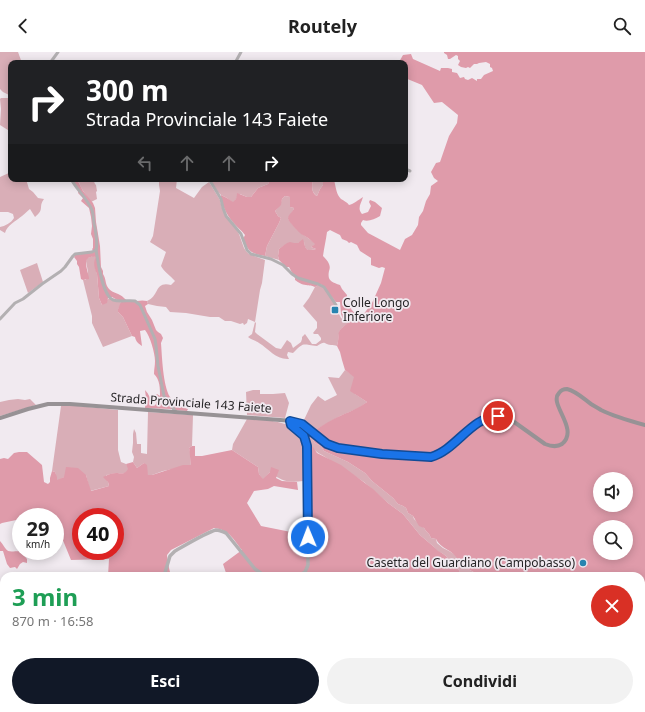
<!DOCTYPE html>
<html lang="it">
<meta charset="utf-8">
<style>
:root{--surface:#fff;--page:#f2f2f2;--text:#222;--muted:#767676;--accent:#111827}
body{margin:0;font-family:"Noto Sans",sans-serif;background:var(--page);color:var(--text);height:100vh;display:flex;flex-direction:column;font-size:15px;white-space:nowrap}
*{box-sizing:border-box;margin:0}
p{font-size:13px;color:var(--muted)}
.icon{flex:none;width:22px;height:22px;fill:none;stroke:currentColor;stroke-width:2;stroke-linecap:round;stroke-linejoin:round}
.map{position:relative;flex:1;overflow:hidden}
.drawer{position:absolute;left:0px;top:520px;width:645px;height:140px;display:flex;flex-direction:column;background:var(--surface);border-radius:12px 12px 0 0;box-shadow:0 2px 10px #0003}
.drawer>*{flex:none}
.guide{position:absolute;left:8px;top:8px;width:400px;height:122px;border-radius:8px;box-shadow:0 2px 10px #0003;background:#202124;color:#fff;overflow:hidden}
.fabs{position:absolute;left:593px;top:420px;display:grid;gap:8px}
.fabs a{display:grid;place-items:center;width:40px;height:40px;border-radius:50%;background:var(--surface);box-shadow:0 2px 10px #0003;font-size:20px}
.speed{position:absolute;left:12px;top:456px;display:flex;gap:8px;font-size:20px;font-weight:700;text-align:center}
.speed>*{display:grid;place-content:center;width:52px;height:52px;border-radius:50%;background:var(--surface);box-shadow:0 2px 10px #0003;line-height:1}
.speed small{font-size:10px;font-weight:400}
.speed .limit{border:6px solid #d22;background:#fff;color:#111}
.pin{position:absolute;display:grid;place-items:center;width:34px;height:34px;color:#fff;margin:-17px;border:2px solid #fff;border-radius:50%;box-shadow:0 1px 4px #0007}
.me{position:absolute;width:44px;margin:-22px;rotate:359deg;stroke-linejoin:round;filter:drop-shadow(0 0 3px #0008)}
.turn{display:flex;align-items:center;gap:14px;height:84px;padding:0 12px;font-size:18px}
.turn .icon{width:52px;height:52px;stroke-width:2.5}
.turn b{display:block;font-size:28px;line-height:34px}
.lanes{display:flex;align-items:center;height:38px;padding:0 12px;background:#0003;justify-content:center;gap:20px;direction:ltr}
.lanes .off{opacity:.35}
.round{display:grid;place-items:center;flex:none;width:42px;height:42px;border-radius:21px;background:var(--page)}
.overview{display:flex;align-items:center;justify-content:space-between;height:68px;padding:0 12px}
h1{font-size:24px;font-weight:700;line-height:30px;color:#1e9e55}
.primary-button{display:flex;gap:8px;margin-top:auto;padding:8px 12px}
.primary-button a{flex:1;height:46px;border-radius:24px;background:var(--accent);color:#fff;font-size:16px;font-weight:700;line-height:46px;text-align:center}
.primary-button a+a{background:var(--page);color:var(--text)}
header{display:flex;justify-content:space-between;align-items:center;height:52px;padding:0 12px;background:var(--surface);font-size:18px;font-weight:700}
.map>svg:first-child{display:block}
</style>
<header><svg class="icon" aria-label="back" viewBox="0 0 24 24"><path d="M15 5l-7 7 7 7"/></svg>Routely<svg class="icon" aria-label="search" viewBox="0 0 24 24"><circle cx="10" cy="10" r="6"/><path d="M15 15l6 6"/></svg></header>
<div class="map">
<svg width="645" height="660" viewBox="0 0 645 660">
<rect width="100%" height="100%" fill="#f1eaf0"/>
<polygon fill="#e9dce8" points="641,631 645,633 645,660 622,660 614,658 614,656 641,656"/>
<g fill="#d9aeb7">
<polygon points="0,0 18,0 22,11 11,11 11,44 3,40 0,37"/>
<polygon points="1,46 11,46 11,80 0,73 1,57 0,47"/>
<path d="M 11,120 L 11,127 L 26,127 L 29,137 L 33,140 L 38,146 L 44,147 C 38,155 45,157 35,165 L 30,157 C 27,159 25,162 22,164 C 16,169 7,173 5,181 L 0,178 L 0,175 C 5,174 11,171 14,166 L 13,162 L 8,160 L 0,160 L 0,125 Z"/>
<path d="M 78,127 L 93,127 L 95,132 L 96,133 L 97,139 L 96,140 L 97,147 L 91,150 C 86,143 80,136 78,127 Z"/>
<path d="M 159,127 L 177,127 L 176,136 L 194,146 L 202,135 L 209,130 L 220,148 L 222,156 L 239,182 L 244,196 L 246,199 L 249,202 L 265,208 L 262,231 L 260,238 L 255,270 L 256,271 L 255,280 L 257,282 L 276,296 L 281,297 L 287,288 L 291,291 L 293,296 L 301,290 L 302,287 L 302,285 L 305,282 L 312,292 L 316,292 L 321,288 L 321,286 L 318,282 L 314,282 L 313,281 L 317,276 L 317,270 L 303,254 L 309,246 L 315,235 L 321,232 L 336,250 L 334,252 L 341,266 L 345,269 L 347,268 L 349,271 C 335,279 341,281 337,294 C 335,293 333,293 331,293 C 323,292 326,288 317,294 C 302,293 305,289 293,301 L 288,300 L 287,303 L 289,307 C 276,308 269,297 259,291 C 255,288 252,288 248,285 L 252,282 L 255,270 L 248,267 L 247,271 L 244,273 L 243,271 L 240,272 L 231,269 L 225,269 L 219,265 L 210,265 L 186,261 L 170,260 L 166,255 L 157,254 L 148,252 L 147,249 C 160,244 154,229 171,233 L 175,229 C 170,223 164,220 161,214 L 166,200 L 150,190 L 153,184 L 160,139 L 159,133 Z"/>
<path d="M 210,127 L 271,127 L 268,132 L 258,136 L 251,145 L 247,145 L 240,142 C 236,144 237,148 233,151 L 227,146 L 221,143 L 218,140 Z"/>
<path d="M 310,127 L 323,127 L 323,133 L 320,137 L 317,144 C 311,140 312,135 313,128 Z"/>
<path d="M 285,144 L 290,145 L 290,155 L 294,156 C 293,160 290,162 288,167 C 294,175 299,180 308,186 C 311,188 313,190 316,192 L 311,195 L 316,197 C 308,199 305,199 304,190 L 285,193 L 279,197 L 278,204 L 279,208 L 265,204 L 267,194 L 279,171 L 281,166 L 278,164 L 275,159 L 280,153 L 282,147 Z"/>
<path d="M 93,204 L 97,205 L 95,215 L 97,222 L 99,246 L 102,253 C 110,244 110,244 122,251 L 118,257 L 118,260 L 123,265 L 132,284 L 103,295 L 92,271 L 92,264 L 83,228 L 86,228 L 88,220 L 86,209 L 87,206 Z"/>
<polygon points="37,211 43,230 28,241 20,218"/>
<polygon points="345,318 354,324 355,342 367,350 359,356 340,364 314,379 303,370 311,353 318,344 325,349 337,343 328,325 339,326"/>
<polygon points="253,338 260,338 260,342 273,342 285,341 289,351 285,366 247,363 246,340"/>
<polygon points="18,347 25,348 30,347 36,353 0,364 0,350 9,348"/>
<path d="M 61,354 L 78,354 L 118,358 L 118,398 L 121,410 L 126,412 L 129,417 C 125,423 122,421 116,421 C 113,421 109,423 106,423 L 109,434 L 90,439 L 86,423 L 64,425 L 57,429 L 55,420 L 52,419 Z"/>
<path d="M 148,360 L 193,363 L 192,394 L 189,396 C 191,400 190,408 191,413 L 163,419 L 152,423 L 148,424 L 144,411 L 137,416 L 133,410 L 134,405 L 132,400 L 133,391 L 133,382 L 134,377 L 136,381 L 137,392 L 141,392 L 141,401 L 147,402 Z"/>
<path d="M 247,367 C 268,368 299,368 306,393 C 308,401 305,416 305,424 L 303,429 C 288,431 281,429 270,420 L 263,428 L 259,422 L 258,415 L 232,398 L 233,392 Z"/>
<path d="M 295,371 L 304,375 L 312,381 L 307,385 L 312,386 L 315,391 L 321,394 L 324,399 L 348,410 L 365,421 L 372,429 L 393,446 L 398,452 L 403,454 L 406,456 L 408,461 L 413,464 L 414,467 L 424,476 L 426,479 L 429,482 L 431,486 L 436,487 L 437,491 L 443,496 L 449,499 L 457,504 L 462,512 L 466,514 L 468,517 L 481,524 L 469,524 L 466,522 L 460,520 L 457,515 L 450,509 L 446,504 L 442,501 L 438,500 L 433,494 L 420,483 L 403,462 L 388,451 L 364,430 L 322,403 C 315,400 314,396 308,392 L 307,385 L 295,374 Z"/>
</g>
<g fill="#df9baa" fill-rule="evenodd">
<path d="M 444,0 L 645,0 L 645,563 L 641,563 L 641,524 L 481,524 L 468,517 L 466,514 L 462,512 L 461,509 L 458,508 C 454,498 440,497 436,487 L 431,486 L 429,482 L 426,479 L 424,476 L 419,474 L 413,464 L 408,461 L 406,456 L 403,454 L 398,452 L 393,446 L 372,429 L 365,421 L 348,410 L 324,399 L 321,394 L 315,391 L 312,386 L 307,385 C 317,376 329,369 342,363 C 351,359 359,356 367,350 L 350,339 L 354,325 L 345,318 L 342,308 L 340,300 L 337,294 C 341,280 334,281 348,271 L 346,267 L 343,267 L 341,262 L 340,250 L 336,250 L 321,232 L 315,235 C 311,233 310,234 306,233 C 302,233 298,230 295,228 L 295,226 L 289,215 L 286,215 L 279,208 L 278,204 L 279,197 C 283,194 286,191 290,190 L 294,191 L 298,191 L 303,187 C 306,196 304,200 316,197 L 311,195 L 315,192 C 312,190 311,188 308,186 C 305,184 306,185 303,183 C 300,182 289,170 288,167 C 288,162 293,160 294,156 L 290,155 L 290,145 L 285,144 L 282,147 L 281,153 L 275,159 L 278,164 L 281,166 L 279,171 L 267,194 L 265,204 C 250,201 249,200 243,187 L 245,183 C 243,180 235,173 232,169 C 226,162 223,154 221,146 L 221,143 L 227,146 L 233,150 C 236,148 237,145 237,141 L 247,145 L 251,145 L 258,136 L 268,132 L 271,127 L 302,127 L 307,130 L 310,127 L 313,128 C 312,135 311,140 317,144 L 320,137 L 323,133 L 323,127 L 334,127 L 334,128 C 336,135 336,142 341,147 C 344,149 347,150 349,153 C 354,152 358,148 363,145 C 361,152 357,156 362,162 L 368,160 L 371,154 L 369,150 L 370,148 L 375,150 L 382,156 L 380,164 C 375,167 368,170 363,168 L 361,171 L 361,173 L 368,181 L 400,198 L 405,187 L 412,183 L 418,173 L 419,165 L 423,159 L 426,149 L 430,142 L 431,134 L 438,129 L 434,126 L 431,120 L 436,111 L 440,110 L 449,84 L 457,71 L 458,63 L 442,50 L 434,51 L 422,33 L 405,26 L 405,11 L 399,10 L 403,3 L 411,2 L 413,7 L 440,19 L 441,16 L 448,16 L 452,17 L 452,20 L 457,21 L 460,26 L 464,25 L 465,27 L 468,28 L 472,26 L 477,29 L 477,27 L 481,27 L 484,23 L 493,19 L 492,16 L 490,15 L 490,12 L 486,10 L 479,11 L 477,12 L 474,12 L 470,16 L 468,15 L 466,16 L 461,15 L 458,13 L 460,9 L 458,7 L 458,4 L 456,3 L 450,7 L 448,7 L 447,3 L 444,1 ZM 330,178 L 340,183 L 342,187 L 347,189 L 349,191 L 351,190 L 357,193 L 360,199 L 371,206 L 371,213 L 379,216 L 382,215 L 385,216 L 381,231 L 372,251 L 360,267 L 351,257 L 352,253 L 351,252 L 346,253 C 345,250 347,247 347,243 L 342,237 L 340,233 C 332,230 327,229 329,219 C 330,216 330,215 329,212 C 328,209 325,206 323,204 C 324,196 326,188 327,180 ZM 600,427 L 626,427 L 626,453 L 600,453 ZM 600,475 L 626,475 L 626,501 L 600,501 Z"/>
<path d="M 69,127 L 78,127 L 78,129 L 83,139 L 93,151 L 95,156 L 96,170 L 100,194 L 101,215 L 103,219 L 103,222 C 106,227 105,229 107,234 C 110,240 115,240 120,243 C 123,244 125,248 128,249 C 135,251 139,247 147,249 L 148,252 L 145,254 L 147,260 L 152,268 L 156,278 L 158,280 L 161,282 L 163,286 L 161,291 C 162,304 163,334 170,345 C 174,351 181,355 188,357 L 187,359 L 172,358 L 172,357 C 162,357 154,356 145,356 L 146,346 L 145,338 C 149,342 151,347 151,352 L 154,354 L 156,352 L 155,344 L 157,342 L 160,344 C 160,336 160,328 154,322 C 154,317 155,314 155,309 C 155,301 150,284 145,278 L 140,279 L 142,294 C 138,291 136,290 135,285 L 132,284 L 123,265 L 118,260 L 118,257 L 121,250 L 112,245 L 108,246 L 107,251 L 102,253 L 99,246 L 97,222 C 94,216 93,210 96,205 C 81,203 87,216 89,226 L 89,227 L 83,228 L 81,227 L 79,215 L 77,212 L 77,209 L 74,205 L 75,203 L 94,200 L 92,197 L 93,196 L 93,187 L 91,182 L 92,174 L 91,165 L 89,156 L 81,149 L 83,146 L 78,141 L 79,138 L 73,129 Z"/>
<path d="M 308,392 L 313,395 L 317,401 L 341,413 L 373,437 L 388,451 L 403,462 L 420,483 L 433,494 L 438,499 L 442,501 L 446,504 L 450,509 L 457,515 L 460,520 L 466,522 L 469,524 L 227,524 L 223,512 L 242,498 C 233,487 230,478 214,476 L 171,498 L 167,503 L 169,516 L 171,524 L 108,524 L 109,507 L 71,508 L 62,486 L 55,480 L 55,465 L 21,465 L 21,467 L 2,471 L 0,472 L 0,407 L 4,406 L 8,407 L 14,401 L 19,400 L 27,400 L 42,413 L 44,430 L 48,432 L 50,430 L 50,426 L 52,419 L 55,420 L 57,425 L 57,428 L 64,425 L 66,415 L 78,416 L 86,423 L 91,439 L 109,434 L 108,430 L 103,425 C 107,423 112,421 116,421 C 122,421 124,423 128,417 L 126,412 L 133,410 L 137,416 L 144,411 L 147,413 L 148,423 L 152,423 L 183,413 L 191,413 C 190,409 190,399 189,396 L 192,394 L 195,394 L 195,404 L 202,404 L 232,398 L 258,415 L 259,422 L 263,427 L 270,420 L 271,415 L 279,418 L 276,426 L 282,429 L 297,430 L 298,438 L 274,434 L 268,437 L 254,439 L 247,451 L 261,474 L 291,480 L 295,489 L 303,486 L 310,412 ZM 81,465 L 115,465 L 115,499 L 81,499 Z"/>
<path d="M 0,489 C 9,500 4,500 20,499 L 27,507 L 27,511 L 23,510 L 20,512 L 17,517 L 15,515 L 10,516 L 7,512 L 3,499 L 0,499 Z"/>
<polygon points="641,567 645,567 645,607 641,618"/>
<polygon points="137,656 224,656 226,660 140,660"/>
<polygon points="288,656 614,656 615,658 622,660 288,660"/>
</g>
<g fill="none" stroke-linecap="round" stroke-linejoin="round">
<g stroke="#b3b0b2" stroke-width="3">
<polyline points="50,11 58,0"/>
<polyline points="235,11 241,0"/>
<polyline points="405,117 410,119"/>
<polyline points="209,127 221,147 223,156 226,164 241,182 247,198 251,202 271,207 283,213 292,222 298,226 318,232 324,235 336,253"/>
<path d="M 96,198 C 98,209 102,243 113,248 C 120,250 129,248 135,249 L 140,253 L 155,287 L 156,294 L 158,314 L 164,344 L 176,360"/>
<path d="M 0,267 L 15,251 L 23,247 L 42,232 L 61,219 L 65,215 L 73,204 L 75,202 L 92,200 L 96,198 C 98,191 96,184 95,176 C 93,170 94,164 92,158 C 87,146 77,138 71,127"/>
<polyline points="641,534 645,533"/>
</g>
<g stroke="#b3b0b2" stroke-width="3.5">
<polyline points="290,369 291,373 304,384 307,394 308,513 305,520 298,524"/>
<path d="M 164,524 L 170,504 L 175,499 C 184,494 207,480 216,478 C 220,478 223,480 226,481 L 255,517 L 265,524"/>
<polyline points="107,656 108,660"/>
</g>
<path stroke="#979295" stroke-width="4" d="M 0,366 L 28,357 L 48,352 L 70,352 L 280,368 L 294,369 L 302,372 L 327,392 L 338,396 L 382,401 L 431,405 C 458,397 478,353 510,367 L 545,392 C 550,394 556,396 562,392 C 580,377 548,352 559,341 C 561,338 564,337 567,337 C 576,339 584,347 591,352 C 594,354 598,356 601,358 C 615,365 630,369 645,373"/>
</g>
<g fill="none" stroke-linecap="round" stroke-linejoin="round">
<defs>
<path id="route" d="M 308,485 L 307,394 L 304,384 L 291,373 L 290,369 L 302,372 L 327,392 L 338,396 L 382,402 L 431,405 C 456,398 471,365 498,364"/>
</defs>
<use href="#route" stroke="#114b97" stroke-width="10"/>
<use href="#route" stroke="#1a73e8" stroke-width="7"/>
</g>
<g fill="#2784b0" stroke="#f1eaf0" stroke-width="1.5">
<rect x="331" y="254" width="8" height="8" rx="2"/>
<circle cx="583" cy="511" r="4"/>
</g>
<g text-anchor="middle" stroke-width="3.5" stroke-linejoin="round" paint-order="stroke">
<g font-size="12" fill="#272527" stroke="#f1eaf0" text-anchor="start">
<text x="343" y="255">Colle Longo<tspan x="343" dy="14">Inferiore</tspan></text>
<text x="575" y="515" text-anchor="end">Casetta del Guardiano (Campobasso)</text>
</g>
<g font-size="12" fill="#272527" stroke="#f1eaf0">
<text transform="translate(191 351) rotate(4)" y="4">Strada Provinciale 143 Faiete</text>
</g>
</g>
</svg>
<div class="fabs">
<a><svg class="icon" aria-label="sound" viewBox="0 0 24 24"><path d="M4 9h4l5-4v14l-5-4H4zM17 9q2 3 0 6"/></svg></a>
<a><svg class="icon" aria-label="search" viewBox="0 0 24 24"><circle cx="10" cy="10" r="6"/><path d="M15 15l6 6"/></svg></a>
</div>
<div class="speed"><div>29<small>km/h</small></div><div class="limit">40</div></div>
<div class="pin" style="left:498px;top:364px;background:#d93025"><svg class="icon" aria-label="arrive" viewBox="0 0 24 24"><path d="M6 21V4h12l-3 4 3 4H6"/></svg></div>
<svg class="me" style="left:308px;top:485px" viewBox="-20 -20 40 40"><circle r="17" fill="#1a73e8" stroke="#fff" stroke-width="3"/><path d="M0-11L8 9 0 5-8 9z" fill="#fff"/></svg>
<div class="guide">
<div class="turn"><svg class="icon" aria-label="right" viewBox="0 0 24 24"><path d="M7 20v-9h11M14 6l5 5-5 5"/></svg><div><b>300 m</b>Strada Provinciale 143 Faiete</div></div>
<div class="lanes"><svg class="icon off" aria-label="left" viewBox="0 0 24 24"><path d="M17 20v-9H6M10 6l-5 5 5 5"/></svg><svg class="icon off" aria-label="ahead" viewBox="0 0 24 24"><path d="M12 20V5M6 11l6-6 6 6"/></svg><svg class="icon off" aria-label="ahead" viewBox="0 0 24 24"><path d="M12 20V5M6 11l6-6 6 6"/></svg><svg class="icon" aria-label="right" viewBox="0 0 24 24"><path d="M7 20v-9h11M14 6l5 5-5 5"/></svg></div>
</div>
<section class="drawer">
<div class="overview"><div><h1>3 min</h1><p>870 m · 16:58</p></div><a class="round" style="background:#d93025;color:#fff"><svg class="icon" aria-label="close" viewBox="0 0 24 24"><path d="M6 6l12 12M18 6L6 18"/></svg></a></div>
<div class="primary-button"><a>Esci</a><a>Condividi</a></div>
</section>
</div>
